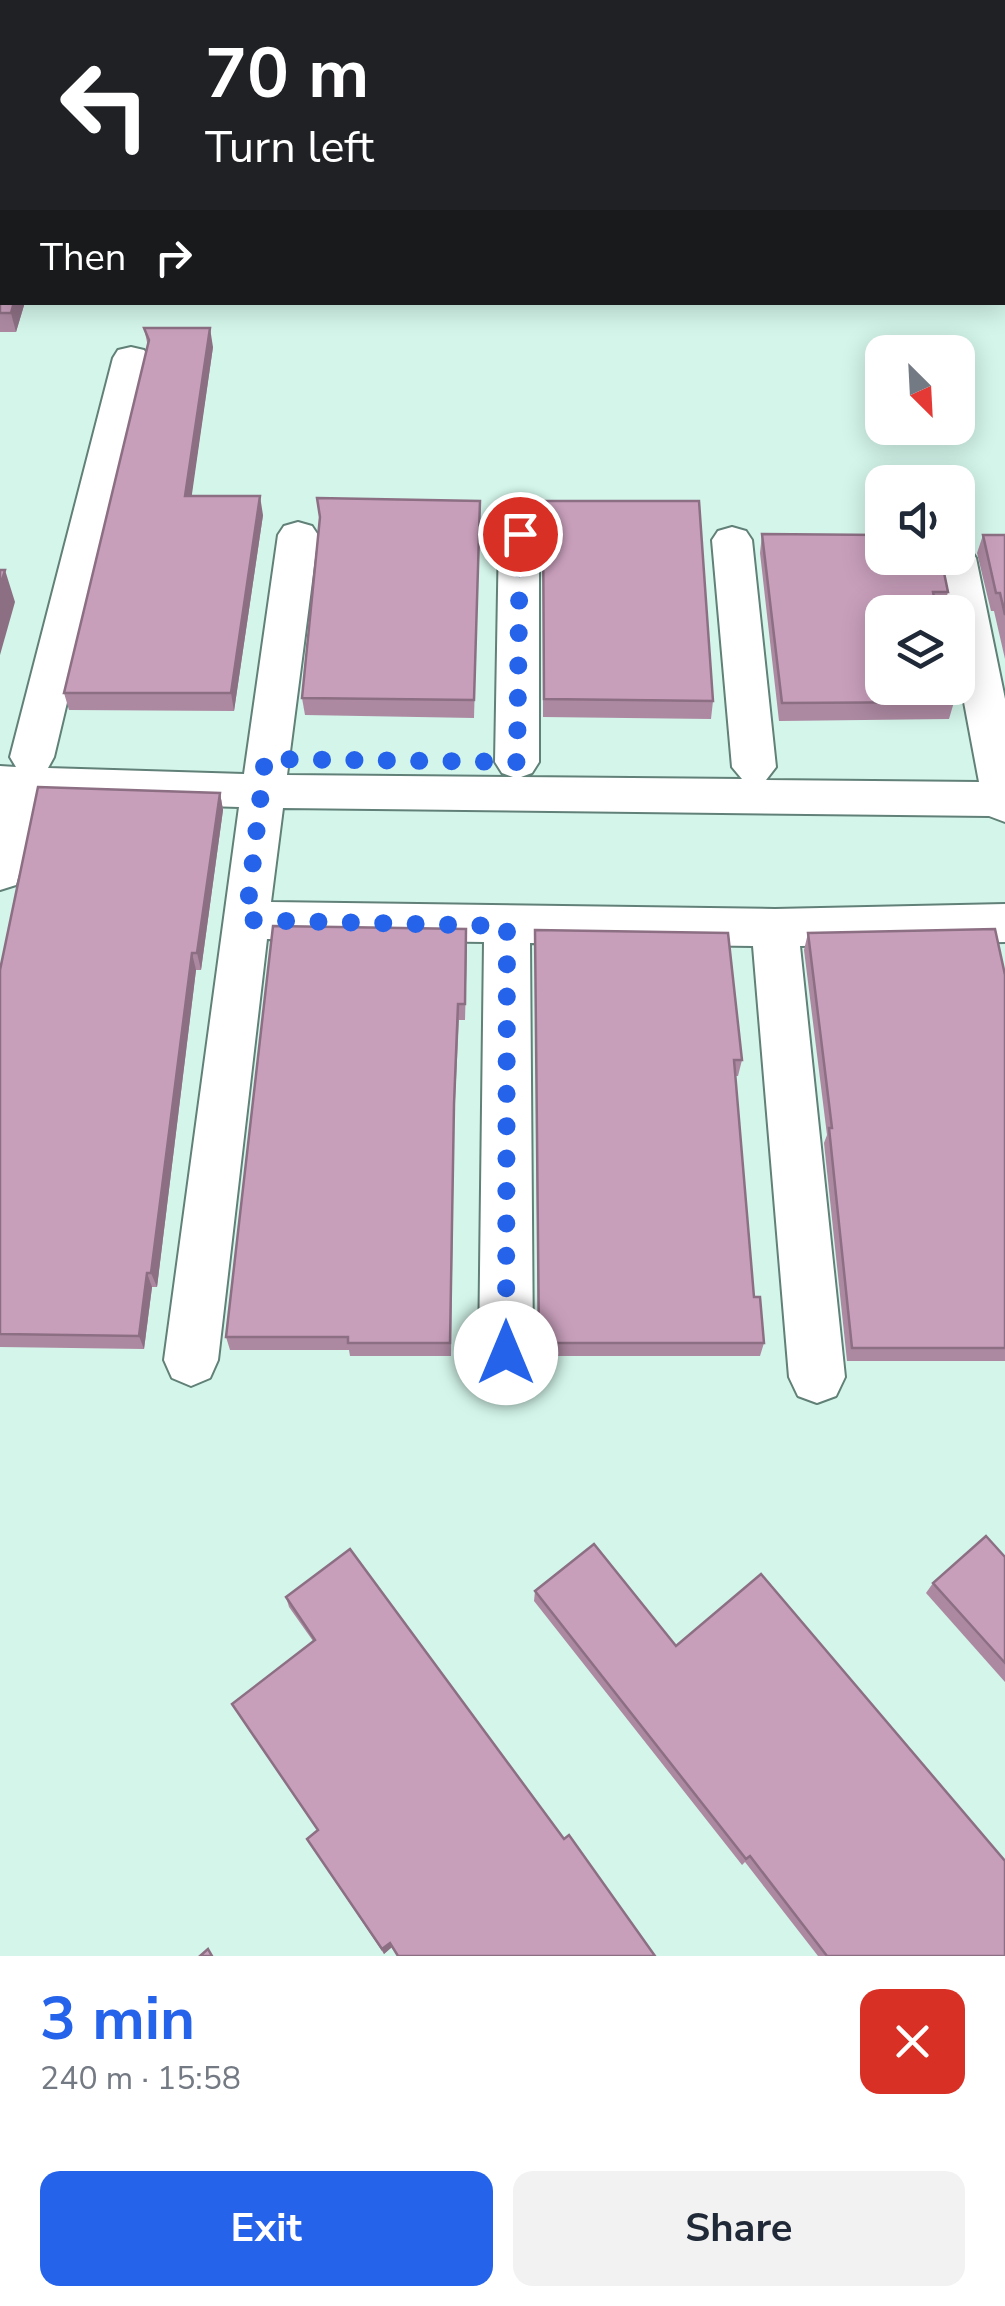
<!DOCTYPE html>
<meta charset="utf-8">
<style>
:root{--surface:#fff;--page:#f2f2f3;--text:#1f2937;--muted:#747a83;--accent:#2563eb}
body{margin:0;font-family:"Nunito Sans",sans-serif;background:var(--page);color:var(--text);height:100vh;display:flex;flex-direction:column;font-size:38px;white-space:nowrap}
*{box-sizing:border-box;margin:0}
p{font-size:32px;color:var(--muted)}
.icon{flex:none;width:55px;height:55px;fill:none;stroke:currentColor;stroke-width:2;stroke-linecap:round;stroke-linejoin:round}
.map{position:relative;height:1956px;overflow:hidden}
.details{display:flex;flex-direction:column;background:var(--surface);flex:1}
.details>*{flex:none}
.hud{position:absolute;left:0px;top:0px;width:1005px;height:305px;box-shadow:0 5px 25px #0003;background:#202124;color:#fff;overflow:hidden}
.needle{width:65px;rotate:156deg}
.buttons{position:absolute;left:865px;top:335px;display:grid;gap:20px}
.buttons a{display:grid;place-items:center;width:110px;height:110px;border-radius:20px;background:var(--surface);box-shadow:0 5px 25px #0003;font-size:50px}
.pin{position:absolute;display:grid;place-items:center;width:85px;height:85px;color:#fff;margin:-42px;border:5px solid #fff;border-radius:50%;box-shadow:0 2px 10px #0007}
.me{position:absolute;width:110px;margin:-55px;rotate:0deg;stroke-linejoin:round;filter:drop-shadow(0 0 8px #0008)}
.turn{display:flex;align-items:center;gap:35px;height:210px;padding:0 40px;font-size:45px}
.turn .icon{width:130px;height:130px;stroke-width:2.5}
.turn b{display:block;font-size:70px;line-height:85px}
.then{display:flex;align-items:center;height:95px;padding:0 40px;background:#0003;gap:20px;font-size:38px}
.round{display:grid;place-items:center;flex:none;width:105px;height:105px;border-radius:20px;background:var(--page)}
.overview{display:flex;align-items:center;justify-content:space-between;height:170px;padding:0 40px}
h1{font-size:60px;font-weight:700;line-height:75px;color:var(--accent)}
.button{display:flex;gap:20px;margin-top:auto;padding:20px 40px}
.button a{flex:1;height:115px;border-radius:20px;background:var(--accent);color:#fff;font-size:40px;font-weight:700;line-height:115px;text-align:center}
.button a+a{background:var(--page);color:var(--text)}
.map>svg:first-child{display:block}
</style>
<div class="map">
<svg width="1005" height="1956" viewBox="0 0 1005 1956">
<rect width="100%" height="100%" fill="#d3f5ea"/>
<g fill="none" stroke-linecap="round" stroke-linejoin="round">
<defs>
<g id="street">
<rect x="525" y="0" width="28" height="2"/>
<polygon points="131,347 144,350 149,358 54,757 48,768 244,774 278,535 284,526 298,522 312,526 318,535 287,775 513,777 502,773 495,762 499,534 505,525 519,521 533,525 539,534 539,762 532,773 521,777 742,779 732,767 712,540 718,531 732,527 746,531 752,540 776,767 766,780 979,782 958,670 958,612 947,612 936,558 958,558 958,545 970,549 976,558 1005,699 1005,822 989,816 283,808 271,902 775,909 1005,904 1005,942 800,946 845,1377 836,1396 817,1403 798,1396 789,1377 753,946 530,943 533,1353 525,1371 506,1379 487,1371 479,1353 484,942 267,939 218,1360 210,1378 191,1386 172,1378 164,1360 239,807 40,801 16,885 0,890 0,766 16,767 10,757 113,358 118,350"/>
</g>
</defs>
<use href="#street" stroke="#618077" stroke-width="4"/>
<use href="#street" fill="#fff" fill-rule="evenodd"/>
</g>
<g fill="#ac89a1">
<polygon points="0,198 2,302 25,302 16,332 0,332"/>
<polygon points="144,328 213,347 191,496 263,515 234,711 69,710 64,693 148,347"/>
<polygon points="480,501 474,718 305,715 302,698"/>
<polygon points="538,501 713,701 711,719 543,717 543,534 538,519"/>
<polygon points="762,534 948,592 943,611 937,611 954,702 949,719 779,721 760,553"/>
<polygon points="983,535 1005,535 1005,659 994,611 991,611 977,553"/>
<polygon points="220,793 223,810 201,970 196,970 157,1287 152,1287 144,1349 0,1347 0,970"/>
<polygon points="808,933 1005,975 1005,1361 847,1361 824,1143 827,1135 804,950"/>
<polygon points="467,946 465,1020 459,1020 454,1120 451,1356 350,1356 349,1350 230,1350 226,1337"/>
<polygon points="535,947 742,1060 738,1076 735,1076 754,1297 764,1343 760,1356 538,1356"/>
<polygon points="1005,1557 1005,1682 926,1593 933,1583"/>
<polygon points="535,1591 1005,1956 818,1956 745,1862 742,1865 534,1601"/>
<polygon points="286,1597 564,1839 655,1956 392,1947 384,1954 311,1845 318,1831 232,1704 313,1641 289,1607"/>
</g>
<g fill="#8c6f83">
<polygon points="14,302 25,302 16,332 11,313"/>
<polygon points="210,328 213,347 189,515 185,496"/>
<polygon points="260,496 263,515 234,711 231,693"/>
<polygon points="5,570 15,602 0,655 0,587"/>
<polygon points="220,793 223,810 201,970 197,953"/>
<polygon points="192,953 196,970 157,1287 151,1273"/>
<polygon points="147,1273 152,1287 144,1349 139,1336"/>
<polygon points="390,1943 392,1947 384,1954 382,1949"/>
</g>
<g fill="#c89fbb" stroke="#8c6f83" stroke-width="2.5">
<polygon points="544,0 990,0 991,2 544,2"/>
<polygon points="1002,35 1005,42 1005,160 1002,160"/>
<polygon points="0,198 2,198 2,302 14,302 11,313 0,313"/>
<polygon points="144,328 210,328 185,496 260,496 231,693 64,693 149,340"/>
<polygon points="317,498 480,501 474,700 302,698 320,517"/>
<polygon points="538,501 699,501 713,701 544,699 543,516"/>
<polygon points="762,534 882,535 882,558 941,558 948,592 933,592 937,612 882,612 882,688 952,688 954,702 782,703"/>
<polygon points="983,535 1005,535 1005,615 1000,593 996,593"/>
<polygon points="0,570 5,570 0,587"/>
<polygon points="38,787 220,793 197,953 192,953 151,1273 147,1273 139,1336 0,1334 0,970"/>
<polygon points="273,926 466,929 465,1004 458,1004 454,1104 450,1343 348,1343 348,1337 226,1337"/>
<polygon points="995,929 1005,975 1005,1348 852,1348 829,1128 832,1128 808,933"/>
<polygon points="535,930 728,933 742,1060 734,1060 754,1297 760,1297 764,1343 539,1343"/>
<polygon points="986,1536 1005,1557 1005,1663 933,1583"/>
<polygon points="594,1544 676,1646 761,1574 1005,1861 1005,1956 827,1956 750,1856 746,1859 535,1591"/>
<polygon points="350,1549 564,1839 569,1835 655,1956 398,1956 390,1943 382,1949 307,1839 318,1830 232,1704 315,1640 286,1597"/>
<polygon points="208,1949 212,1956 200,1956"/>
</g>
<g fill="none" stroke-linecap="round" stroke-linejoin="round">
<polyline stroke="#2563eb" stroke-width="18" stroke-dasharray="0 32.4" points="506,1353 507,926 246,920 265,759 517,762 520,534"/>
</g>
</svg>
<div class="buttons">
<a><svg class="needle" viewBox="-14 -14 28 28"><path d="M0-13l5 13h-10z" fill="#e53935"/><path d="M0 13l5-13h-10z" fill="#747a83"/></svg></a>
<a><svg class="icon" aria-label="sound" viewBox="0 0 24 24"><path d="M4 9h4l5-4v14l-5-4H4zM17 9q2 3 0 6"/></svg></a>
<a><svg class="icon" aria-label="layers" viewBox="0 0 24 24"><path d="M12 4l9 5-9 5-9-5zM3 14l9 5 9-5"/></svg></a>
</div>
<div class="pin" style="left:520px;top:534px;background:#d93025"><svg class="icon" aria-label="arrive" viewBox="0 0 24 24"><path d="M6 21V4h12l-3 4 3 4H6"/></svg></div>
<svg class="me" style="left:506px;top:1353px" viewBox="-20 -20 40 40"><circle r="19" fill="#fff"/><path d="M0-13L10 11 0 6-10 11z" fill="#2563eb"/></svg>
<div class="hud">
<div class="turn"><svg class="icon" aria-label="left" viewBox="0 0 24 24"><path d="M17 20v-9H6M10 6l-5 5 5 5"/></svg><div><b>70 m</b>Turn left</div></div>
<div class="then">Then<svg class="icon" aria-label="right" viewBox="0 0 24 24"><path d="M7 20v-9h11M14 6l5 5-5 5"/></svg></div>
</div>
</div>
<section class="details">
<div class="overview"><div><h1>3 min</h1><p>240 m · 15:58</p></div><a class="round" style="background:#d93025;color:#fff"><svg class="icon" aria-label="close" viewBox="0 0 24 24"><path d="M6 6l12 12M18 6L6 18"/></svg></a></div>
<div class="button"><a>Exit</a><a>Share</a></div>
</section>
